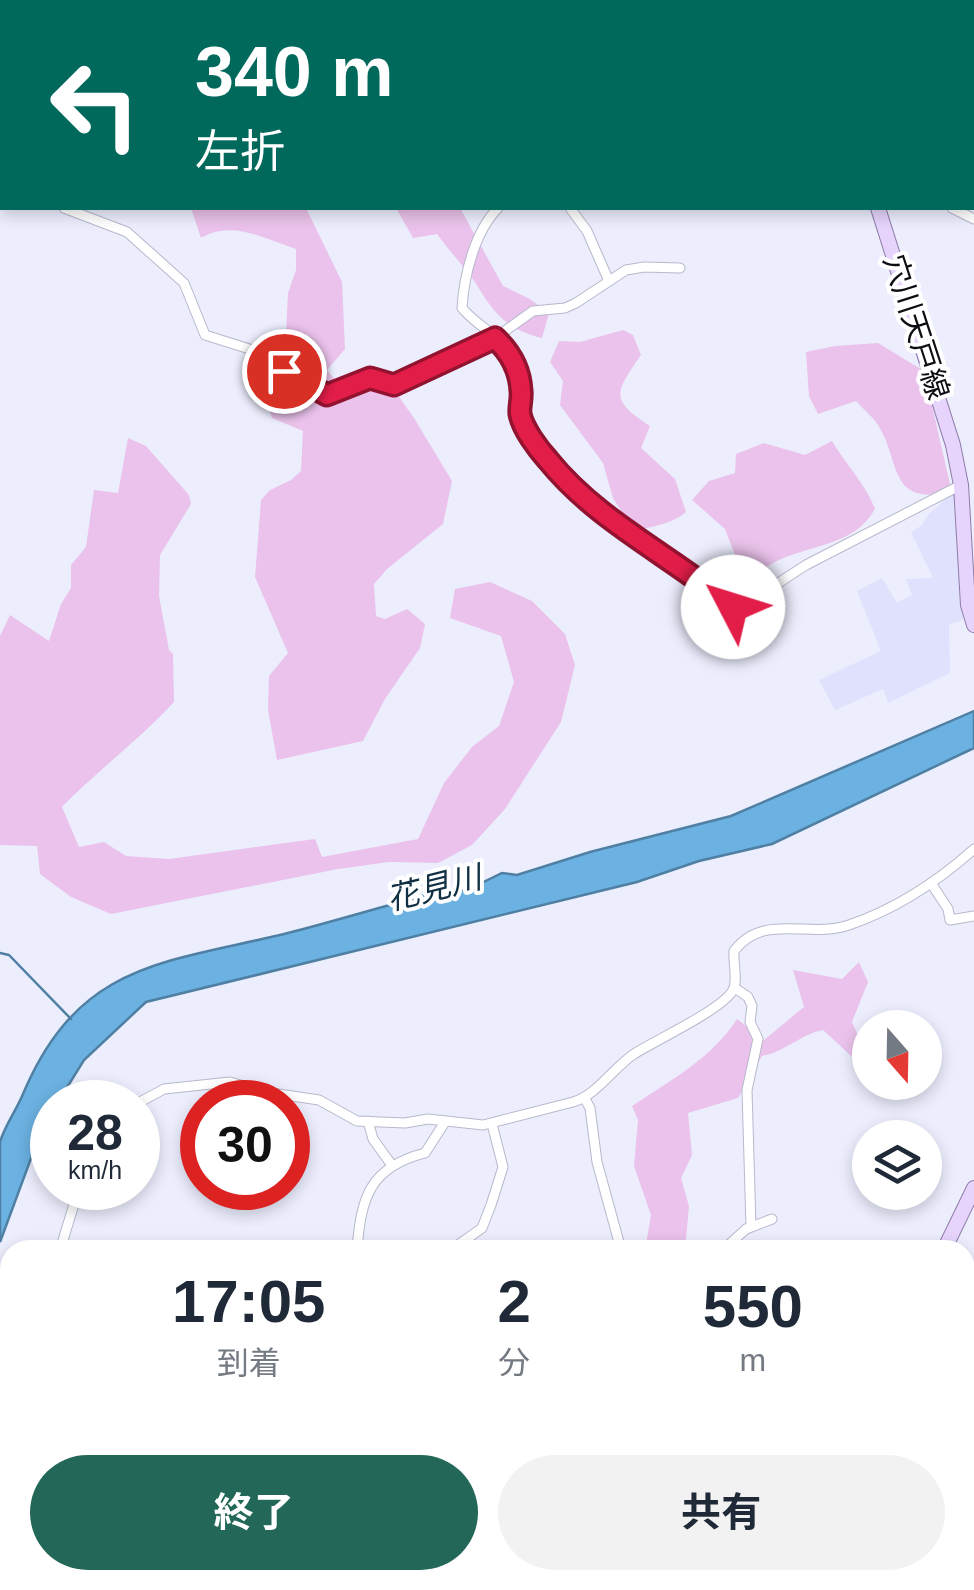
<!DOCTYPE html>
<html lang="ja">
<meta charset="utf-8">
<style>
:root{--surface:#fff;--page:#f2f2f3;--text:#1f2937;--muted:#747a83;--accent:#226758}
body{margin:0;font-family:Helvetica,"Noto Sans JP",sans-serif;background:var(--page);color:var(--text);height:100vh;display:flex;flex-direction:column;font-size:38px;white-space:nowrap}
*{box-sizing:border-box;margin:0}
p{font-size:32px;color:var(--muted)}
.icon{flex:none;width:55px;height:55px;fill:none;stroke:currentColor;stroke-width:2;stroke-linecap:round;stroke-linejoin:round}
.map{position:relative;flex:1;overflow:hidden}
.drawer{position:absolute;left:0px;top:1240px;width:975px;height:350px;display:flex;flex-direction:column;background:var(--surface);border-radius:30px 30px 0 0;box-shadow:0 5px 15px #0003}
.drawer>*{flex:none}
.hud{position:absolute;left:0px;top:0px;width:975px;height:210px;box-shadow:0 5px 15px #0003;background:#00695c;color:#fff;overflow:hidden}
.needle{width:65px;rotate:160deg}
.buttons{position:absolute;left:852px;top:1010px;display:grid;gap:20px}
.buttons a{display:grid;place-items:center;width:90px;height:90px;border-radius:50%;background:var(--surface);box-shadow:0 5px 15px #0003;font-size:50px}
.speed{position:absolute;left:30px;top:1080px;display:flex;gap:20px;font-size:50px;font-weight:700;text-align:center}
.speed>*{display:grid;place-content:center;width:130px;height:130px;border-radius:50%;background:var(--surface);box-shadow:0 5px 15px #0003;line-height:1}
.speed small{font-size:25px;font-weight:400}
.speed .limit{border:15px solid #d22;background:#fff;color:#111}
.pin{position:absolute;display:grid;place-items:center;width:85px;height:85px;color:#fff;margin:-42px;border:5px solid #fff;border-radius:50%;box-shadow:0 2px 10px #0007}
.me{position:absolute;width:110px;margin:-55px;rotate:310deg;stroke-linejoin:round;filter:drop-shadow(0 0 8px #0008)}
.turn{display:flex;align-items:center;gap:35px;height:210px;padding:0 30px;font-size:45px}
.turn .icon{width:130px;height:130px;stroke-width:2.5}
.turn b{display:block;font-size:70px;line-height:85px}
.eta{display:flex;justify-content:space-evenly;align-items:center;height:170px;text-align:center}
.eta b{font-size:60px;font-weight:700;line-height:70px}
.primary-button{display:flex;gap:20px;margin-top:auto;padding:20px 30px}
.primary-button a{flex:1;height:115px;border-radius:60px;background:var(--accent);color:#fff;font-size:40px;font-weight:700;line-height:115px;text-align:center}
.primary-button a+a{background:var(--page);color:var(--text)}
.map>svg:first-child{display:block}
</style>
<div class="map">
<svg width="974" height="1590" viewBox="0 0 974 1590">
<rect width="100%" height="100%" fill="#eceefe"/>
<g fill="#dfe1fd">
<polygon points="955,491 963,620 949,625 950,673 888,703 883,689 835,710 819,680 881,651 857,591 882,578 897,603 912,595 906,579 933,578 911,532 921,526 929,514"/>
<polygon points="0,1484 10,1485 10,1580 224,1580 225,1590 0,1590"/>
</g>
<g fill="#eac2eb">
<path d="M 191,208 L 306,208 L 342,282 L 345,349 L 327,370 L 340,386 L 380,370 L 414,418 L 452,481 L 443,524 L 387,569 L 374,584 L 376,616 L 385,619 L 407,609 L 425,624 L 420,648 L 385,699 L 363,741 L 277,760 L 268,710 L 269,676 L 288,653 L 255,577 L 261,500 L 270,490 L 291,480 L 301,471 L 303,431 L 272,418 L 261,387 L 274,346 L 286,333 L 288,293 L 296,270 L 296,249 C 263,238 232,220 201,238 Z"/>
<path d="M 396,208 L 460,208 L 503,286 L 530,299 L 549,313 L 542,338 C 508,330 494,314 477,285 C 465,267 449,251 437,234 L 413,238 Z"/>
<path d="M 623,330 L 633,335 L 641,355 C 615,393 609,399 650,426 L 641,448 L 675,479 L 686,512 C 668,528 638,526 617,539 L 608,529 L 623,514 L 613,498 L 603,463 L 560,405 L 563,381 L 550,362 L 559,341 L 580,342 Z"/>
<path d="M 878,343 L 924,371 L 950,484 L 942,494 C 888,501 900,459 878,425 C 873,417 863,409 856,401 L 818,414 L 809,396 L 806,352 L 835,346 Z"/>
<path d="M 128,438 L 146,446 L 189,495 L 191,504 L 160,555 L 159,596 L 169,650 L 173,654 L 174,702 C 139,740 98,770 62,807 L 79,847 L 104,842 L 126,856 L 169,859 L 315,839 L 322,857 L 418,839 L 444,783 L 472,747 L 499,726 L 514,682 L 501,636 L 450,618 L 455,589 L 490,582 L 532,601 L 565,634 L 575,665 L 561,722 L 505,809 L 472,845 L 438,863 L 389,862 L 338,869 L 111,914 L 71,897 L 40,874 L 37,846 L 0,845 L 0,636 L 10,615 L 49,641 L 61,604 L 71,588 L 71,565 L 86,547 L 94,490 L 118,493 Z"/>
<path d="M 832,441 C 846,465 865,483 875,509 C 855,545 814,544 779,560 C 768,565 756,574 745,581 L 725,529 L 692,500 L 709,481 L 735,473 L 736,454 L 764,443 L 805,455 Z"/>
<path d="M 859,962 L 868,982 L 852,1022 L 865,1052 L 861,1065 L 823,1030 C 801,1034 785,1052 762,1056 L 738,1098 L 688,1113 L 692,1155 L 681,1178 L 689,1206 L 685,1250 L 645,1250 L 651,1215 L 634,1166 L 638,1120 L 632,1106 C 671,1080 711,1059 737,1019 L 764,1040 L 804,1007 L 793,970 L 842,979 Z"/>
<polygon points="275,1580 425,1580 419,1590 286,1590"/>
<polygon points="453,1580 503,1580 506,1585 540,1590 463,1590"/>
</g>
<path fill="#6bb1e1" stroke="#4f80a3" stroke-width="2.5" d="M 974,711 L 974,748 L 772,844 L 699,861 L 637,882 L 146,1002 L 84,1060 L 58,1102 L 52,1102 L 52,1111 L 43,1126 L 0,1242 C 0,1217 0,1164 0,1142 C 4,1127 17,1109 23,1094 C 79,961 166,963 288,933 C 339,920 390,904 442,891 L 467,890 L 502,873 L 517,875 L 590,852 L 731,816 Z"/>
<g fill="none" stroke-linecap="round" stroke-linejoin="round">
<polyline stroke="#4f80a3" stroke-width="2.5" points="0,953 9,955 71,1019"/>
<defs>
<g id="minor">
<polyline points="825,0 827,2"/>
<polyline points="596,2 596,0"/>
<polyline points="972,79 974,80"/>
<polyline points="0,100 2,100"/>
<polyline points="0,168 2,170"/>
<polyline points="64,208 127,232 184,283 205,335 262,353 284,371 327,395 370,379 394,385 495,338 533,311 565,308 576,303 626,270 644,267 680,268"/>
<path d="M 498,208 C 475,231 464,275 462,308 C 475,324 496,334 508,350 C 524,373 515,395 522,417 C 526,431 537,445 546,457 C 593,522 673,555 733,607 L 749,602 L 806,565 L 961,485"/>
<polyline points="570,208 587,231 608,279"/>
<polyline points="952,208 974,219"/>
<polyline points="931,883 948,909 950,920 974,916"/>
<polyline points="735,988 748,997 752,1006 750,1022 758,1039 747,1090 751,1227"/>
<polyline points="585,1099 590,1108 597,1162 620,1246 617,1250"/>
<path d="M 138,1103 L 164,1089 L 230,1082 L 265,1092 L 319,1100 L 357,1121 L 405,1123 L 428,1119 L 483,1125 L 573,1102 C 597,1095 613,1068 634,1054 C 656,1040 723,1009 733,990 C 738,981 733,962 734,951 C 764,912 808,939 849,925 C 896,909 937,882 974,849"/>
<polyline points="368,1121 373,1139 391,1164"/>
<polyline points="60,1250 79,1188"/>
<path d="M 357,1250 C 361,1197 370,1167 425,1153 L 445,1122"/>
<polyline points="451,1250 482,1228 491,1205 503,1167 492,1124"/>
<polyline points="723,1250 746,1229 772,1219"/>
<polyline points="0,1394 10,1374"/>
<polyline points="229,1580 229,1590"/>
</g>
<polyline id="tertiary" points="869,1590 870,1580"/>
<g id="primary">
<polyline points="810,0 811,2"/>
<polyline points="878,208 953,445 961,485 968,605 974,625"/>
<polyline points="944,1250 974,1188"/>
<polyline points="0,1475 10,1476"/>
<polyline points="965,1541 974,1541"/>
</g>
</defs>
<use href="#minor" stroke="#b7b8cc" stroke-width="11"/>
<use href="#tertiary" stroke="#b7b8cc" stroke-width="12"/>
<use href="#primary" stroke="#8f7ca9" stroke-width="16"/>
<use href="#minor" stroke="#fff" stroke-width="9"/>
<use href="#tertiary" stroke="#fff" stroke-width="10"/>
<use href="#primary" stroke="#e6d4fc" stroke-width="14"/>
</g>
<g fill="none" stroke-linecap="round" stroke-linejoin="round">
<defs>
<path id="route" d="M 284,371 L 327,395 L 370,378 L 394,385 L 495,338 C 510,352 520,370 521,391 C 522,399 519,407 520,414 C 523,429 538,449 548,460 C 598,522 672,556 733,607"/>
</defs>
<use href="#route" stroke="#92132f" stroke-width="25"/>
<use href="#route" stroke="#e11d48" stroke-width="18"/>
</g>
<g text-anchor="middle" stroke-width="8" stroke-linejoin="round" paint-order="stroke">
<g font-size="30" fill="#0d0d13" stroke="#fff">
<text transform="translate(916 327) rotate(72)" y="10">穴川天戸線</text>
</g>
<g font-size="32" font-style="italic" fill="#113044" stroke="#fff">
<text transform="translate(434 888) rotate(-14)" y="11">花見川</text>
</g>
</g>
</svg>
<div class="buttons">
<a><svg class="needle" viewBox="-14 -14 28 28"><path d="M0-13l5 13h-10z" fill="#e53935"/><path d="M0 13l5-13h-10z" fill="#747a83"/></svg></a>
<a><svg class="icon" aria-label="layers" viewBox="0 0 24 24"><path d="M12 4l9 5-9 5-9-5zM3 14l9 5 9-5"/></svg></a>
</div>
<div class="speed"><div>28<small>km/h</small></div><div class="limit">30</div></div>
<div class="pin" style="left:284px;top:371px;background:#d93025"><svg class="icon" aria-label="arrive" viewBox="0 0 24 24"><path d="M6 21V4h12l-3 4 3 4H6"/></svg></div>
<svg class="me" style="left:733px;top:607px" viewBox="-20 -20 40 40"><circle r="19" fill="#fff"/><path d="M0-13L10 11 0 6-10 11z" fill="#e11d48"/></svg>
<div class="hud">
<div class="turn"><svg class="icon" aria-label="left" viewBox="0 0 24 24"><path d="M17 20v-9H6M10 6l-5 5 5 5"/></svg><div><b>340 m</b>左折</div></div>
</div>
<section class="drawer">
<div class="eta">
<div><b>17:05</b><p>到着</p></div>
<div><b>2</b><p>分</p></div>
<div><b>550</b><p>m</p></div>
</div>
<div class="primary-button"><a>終了</a><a>共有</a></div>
</section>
</div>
